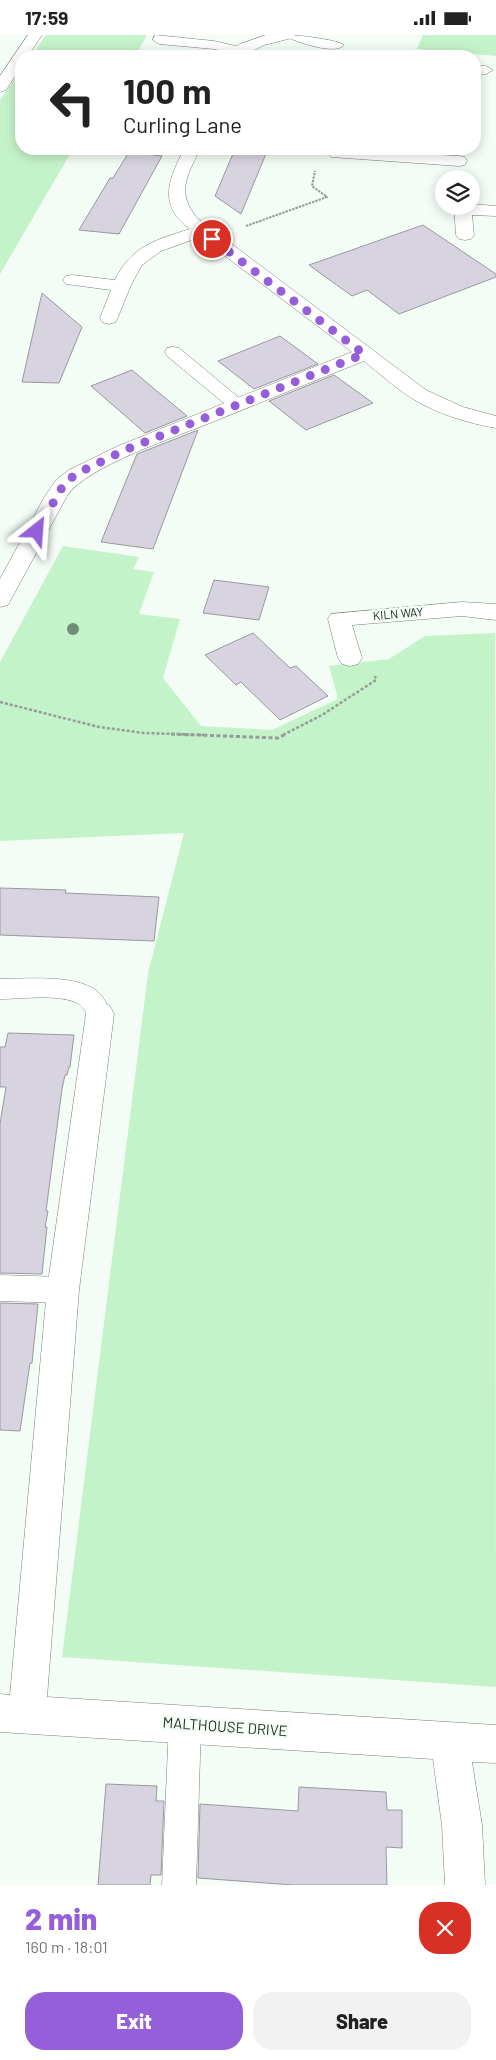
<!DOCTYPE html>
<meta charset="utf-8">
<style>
:root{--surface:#fff;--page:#f2f2f2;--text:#222;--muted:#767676;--accent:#945fd8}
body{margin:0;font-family:Barlow,sans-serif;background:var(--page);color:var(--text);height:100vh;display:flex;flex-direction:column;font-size:19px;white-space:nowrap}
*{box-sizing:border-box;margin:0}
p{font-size:16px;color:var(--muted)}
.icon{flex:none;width:28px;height:28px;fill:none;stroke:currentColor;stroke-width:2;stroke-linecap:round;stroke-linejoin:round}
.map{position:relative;height:1850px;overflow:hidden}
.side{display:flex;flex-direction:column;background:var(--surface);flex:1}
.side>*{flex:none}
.banner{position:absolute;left:15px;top:15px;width:466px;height:105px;border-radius:20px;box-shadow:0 2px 12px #0003;background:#fff;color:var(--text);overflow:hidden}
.fabs{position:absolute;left:435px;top:135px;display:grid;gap:10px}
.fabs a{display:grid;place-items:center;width:45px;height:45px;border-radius:50%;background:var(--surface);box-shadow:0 2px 12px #0003;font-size:25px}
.pin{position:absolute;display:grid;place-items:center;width:42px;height:42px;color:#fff;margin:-21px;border:2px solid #fff;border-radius:50%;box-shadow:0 1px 5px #0007}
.me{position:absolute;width:55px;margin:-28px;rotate:28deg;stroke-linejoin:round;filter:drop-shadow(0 0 4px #0008)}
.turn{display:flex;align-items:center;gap:18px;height:105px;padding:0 25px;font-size:22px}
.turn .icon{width:65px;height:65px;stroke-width:2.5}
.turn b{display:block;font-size:35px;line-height:42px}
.round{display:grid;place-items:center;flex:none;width:52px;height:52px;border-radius:20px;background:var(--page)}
.head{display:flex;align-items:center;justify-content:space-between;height:85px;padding:0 25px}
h1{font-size:30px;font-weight:800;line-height:38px;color:var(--accent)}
.action{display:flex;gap:10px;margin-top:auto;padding:10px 25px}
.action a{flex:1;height:58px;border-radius:20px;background:var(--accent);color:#fff;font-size:20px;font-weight:800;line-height:58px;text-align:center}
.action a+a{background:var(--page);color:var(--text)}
.status{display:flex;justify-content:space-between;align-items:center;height:35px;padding:0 25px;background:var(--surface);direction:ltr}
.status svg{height:14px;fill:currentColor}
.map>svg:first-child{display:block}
</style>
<div class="status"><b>17:59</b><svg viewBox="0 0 49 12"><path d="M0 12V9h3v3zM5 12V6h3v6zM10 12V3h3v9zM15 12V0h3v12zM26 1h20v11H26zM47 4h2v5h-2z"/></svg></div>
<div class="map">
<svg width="496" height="1850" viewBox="0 0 496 1850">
<rect width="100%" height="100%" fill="#f4fdf5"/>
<g fill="#c5f3c9">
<polygon points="46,0 147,0 135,21 31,21"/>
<polygon points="423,0 496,0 496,21 417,14"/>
<polygon points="21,35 21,114 73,114 0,239 0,65"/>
<polygon points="63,511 139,522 133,534 154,537 139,579 180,584 163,643 201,691 272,695 338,664 329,631 389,624 425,601 495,598 496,1652 62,1622 148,938 184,798 0,806 0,627"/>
</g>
<g fill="#d8d4df" stroke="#9a97a1">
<polygon points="235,114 268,114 241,179 215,161"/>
<polygon points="129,117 162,121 119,199 79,195 110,143 113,143"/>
<polygon points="423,190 496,239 496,242 399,279 367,255 352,261 309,230"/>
<polygon points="42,258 82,292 59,348 22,347"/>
<polygon points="280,301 318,329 254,354 218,326"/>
<polygon points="132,335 152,352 187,381 145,398 91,351"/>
<polygon points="334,340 373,368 306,395 269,366"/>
<polygon points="198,395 153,514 101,507 137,419"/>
<polygon points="214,545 269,552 259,585 203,578"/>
<polygon points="253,598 290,633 296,631 328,661 280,685 241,647 236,650 205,620"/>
<polygon points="0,853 66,855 65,858 159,862 154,906 0,900"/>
<polygon points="8,998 74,1000 70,1032 69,1032 67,1040 65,1040 62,1054 46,1176 48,1176 45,1192 47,1192 42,1239 0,1238 0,1089 6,1052 0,1052 0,1012 5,1012"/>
<polygon points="0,1268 38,1269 32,1328 30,1328 20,1396 0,1395"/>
<polygon points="106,1749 157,1751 156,1766 164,1766 161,1840 151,1840 150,1850 98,1850"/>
<polygon points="299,1752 386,1757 387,1775 402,1775 402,1813 386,1812 387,1850 293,1850 198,1843 200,1769 298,1776"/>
</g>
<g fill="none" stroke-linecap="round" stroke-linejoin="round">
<defs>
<g id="service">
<polygon points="155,0 214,6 244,13 246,16 239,20 214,14 159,9 153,5"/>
<path d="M 288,0 C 297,0 339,5 344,10 C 335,20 301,8 289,3 Z"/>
<polygon points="475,31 486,31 493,35 486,39 475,39"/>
<polygon points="173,312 179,313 243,366 246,370 243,374 237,375 231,374 167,321 165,317 167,313"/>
<path d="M 0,944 C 27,944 75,939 97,956 C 104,962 108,971 112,979 L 109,986 C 86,994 91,974 75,967 C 56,959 21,964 0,964 Z"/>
<polygon points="0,1240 63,1242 73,1246 77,1255 73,1264 63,1268 0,1266"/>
<polygon points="185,1673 197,1677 201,1689 196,1850 162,1850 169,1689 173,1677"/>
</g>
<g id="minor">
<polygon points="28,0 42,0 28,21 21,21 21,32 6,55 0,57 0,41"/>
<polygon points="266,0 294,0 292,3 264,10 243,21 226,21 240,9"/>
<path d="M 184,114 L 200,114 C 187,141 176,157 197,183 L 426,355 L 463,372 L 496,381 L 496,393 C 467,388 438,379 413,364 C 395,353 380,339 364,326 C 314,346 264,366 215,386 C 179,401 86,431 67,461 L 8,570 L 0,572 L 0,544 L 45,461 L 57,444 L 69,435 L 118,411 L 352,317 L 200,202 L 161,216 L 142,230 L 131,250 L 116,287 L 109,289 L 102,287 L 100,283 L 111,255 L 66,249 L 63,245 L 66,241 L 72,240 L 115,245 C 132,210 156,205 190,194 C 157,170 169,144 184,114 Z"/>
<polygon points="337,114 459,121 465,122 467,126 465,130 459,131 331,122 329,119 331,116"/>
<polygon points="471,169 496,171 496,181 472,180 474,200 471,204 465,205 459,204 456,200 454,171 471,171"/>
<polygon points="462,567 496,569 496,585 462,581 352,590 362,623 358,629 350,631 342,629 338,623 328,584 331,579"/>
<polygon points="100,967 110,971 114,979 79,1255 47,1662 496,1690 496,1728 472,1727 482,1790 485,1850 445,1850 442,1790 433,1724 0,1697 0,1659 10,1660 47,1255 86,979 90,971"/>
</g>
</defs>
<use href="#service" stroke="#788078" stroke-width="1"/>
<use href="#minor" stroke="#788078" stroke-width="1"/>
<polyline stroke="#969c96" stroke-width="2" stroke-dasharray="2.5 1" stroke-linecap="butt" points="246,191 327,162 312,151 315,136"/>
<g stroke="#969c96" stroke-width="2.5" stroke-dasharray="3 2" stroke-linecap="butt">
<polyline points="0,667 99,692 144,698 204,700"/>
<polyline points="283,700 322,680 376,645 375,641"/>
</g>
<polyline stroke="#969c96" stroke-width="3" stroke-dasharray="4 2.5" stroke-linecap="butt" points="171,699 278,703 286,699"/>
<use href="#service" fill="#fff" fill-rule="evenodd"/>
<use href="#minor" fill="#fff" fill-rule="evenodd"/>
</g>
<circle fill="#6e8f76" cx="73" cy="594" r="6"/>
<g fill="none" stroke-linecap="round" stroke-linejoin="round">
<polyline stroke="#945fd8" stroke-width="9" stroke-dasharray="0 16.2" points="37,496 64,449 76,439 125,415 364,319 212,204"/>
</g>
<g text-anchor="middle" stroke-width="5" stroke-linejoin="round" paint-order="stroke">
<g font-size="12" fill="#2d302d" stroke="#f4fdf5">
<text transform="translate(398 579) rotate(-5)" y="4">KILN WAY</text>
</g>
<g font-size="15" fill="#2d302d" stroke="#f4fdf5">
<text transform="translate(225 1692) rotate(4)" y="5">MALTHOUSE DRIVE</text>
</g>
</g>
</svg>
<div class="fabs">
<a><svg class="icon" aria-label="layers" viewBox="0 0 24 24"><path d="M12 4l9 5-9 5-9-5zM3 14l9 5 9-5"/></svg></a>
</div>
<div class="pin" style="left:212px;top:204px;background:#d93025"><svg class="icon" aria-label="arrive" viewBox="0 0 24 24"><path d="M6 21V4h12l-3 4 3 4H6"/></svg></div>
<svg class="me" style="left:37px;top:496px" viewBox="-20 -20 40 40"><path d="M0-17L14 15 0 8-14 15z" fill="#945fd8" stroke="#fff" stroke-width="4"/></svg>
<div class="banner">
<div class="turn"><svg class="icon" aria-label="left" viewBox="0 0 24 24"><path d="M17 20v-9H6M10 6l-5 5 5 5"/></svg><div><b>100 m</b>Curling Lane</div></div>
</div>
</div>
<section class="side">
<div class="head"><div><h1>2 min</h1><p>160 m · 18:01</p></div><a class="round" style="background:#d93025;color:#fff"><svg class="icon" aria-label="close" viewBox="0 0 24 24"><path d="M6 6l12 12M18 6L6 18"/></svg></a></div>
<div class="action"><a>Exit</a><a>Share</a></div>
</section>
